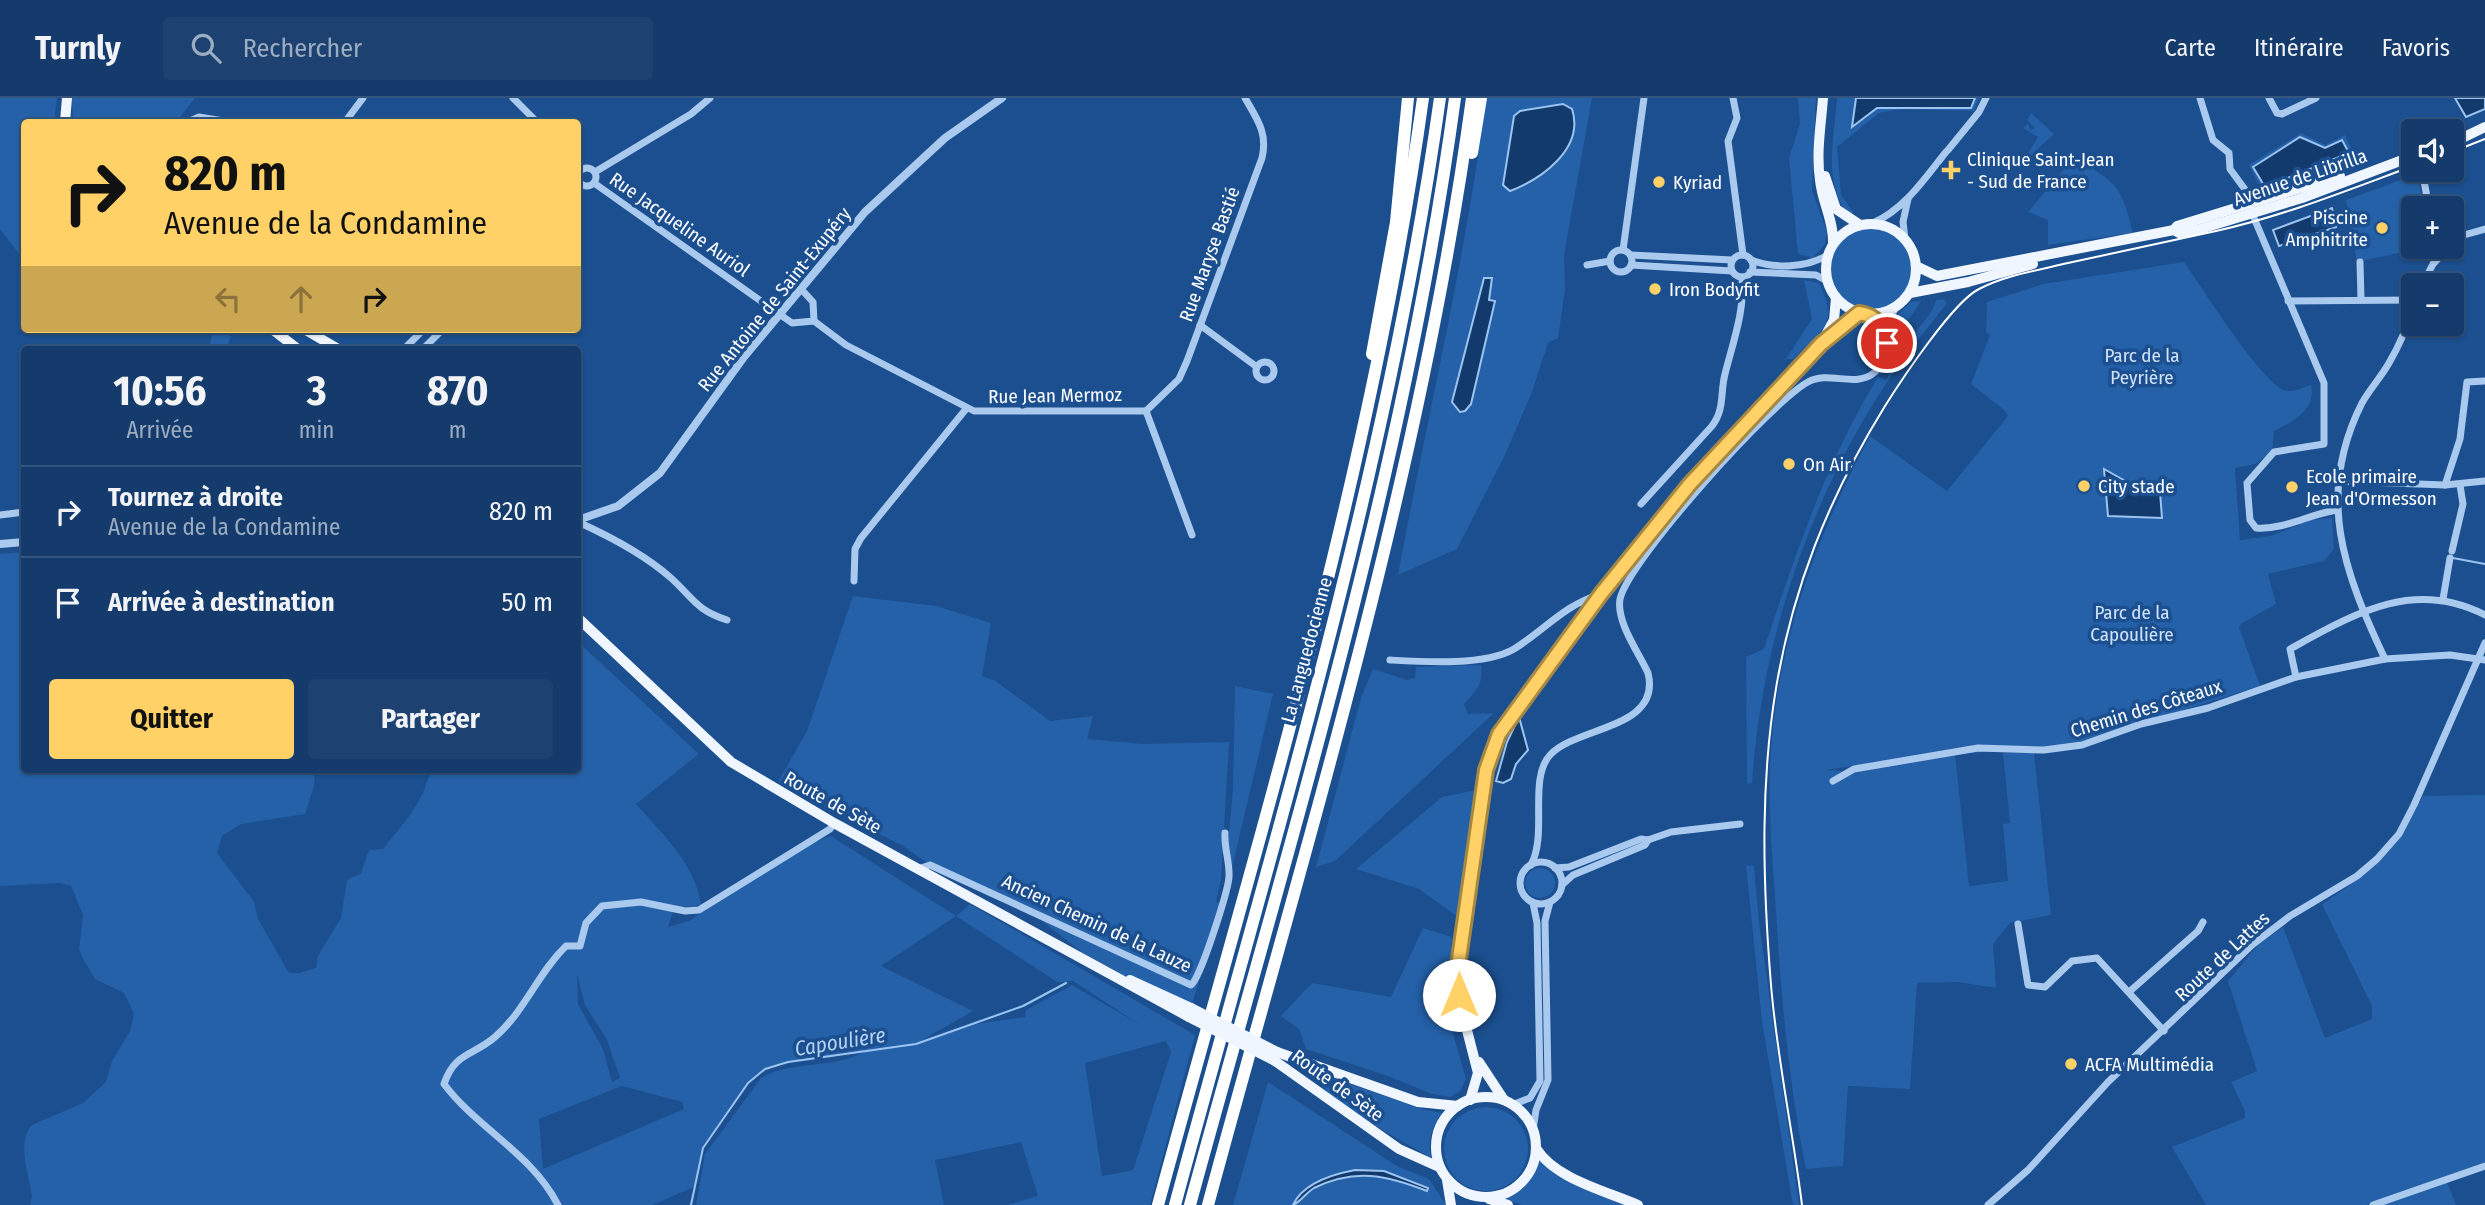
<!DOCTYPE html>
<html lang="fr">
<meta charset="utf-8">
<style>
:root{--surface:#143b6b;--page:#1d4271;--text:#f1f3f6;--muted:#9dadc1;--line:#33557e;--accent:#ffd166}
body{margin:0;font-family:"Fira Sans Condensed",sans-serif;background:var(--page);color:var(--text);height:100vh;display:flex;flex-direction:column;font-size:26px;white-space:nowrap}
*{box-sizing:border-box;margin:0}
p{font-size:23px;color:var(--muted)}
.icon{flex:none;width:38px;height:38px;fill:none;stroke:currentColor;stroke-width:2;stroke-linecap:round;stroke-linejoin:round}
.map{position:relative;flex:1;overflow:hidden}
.sheet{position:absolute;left:21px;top:248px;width:560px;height:427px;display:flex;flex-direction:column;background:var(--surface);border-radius:7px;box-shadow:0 2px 5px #0004,0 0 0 2px var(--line)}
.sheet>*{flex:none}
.hud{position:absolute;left:21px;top:21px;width:560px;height:214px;border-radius:7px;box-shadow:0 2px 5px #0004,0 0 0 2px var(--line);background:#ffd166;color:#111;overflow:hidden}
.fabs{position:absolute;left:2401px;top:21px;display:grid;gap:14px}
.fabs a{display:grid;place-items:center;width:63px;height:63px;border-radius:7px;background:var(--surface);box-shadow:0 2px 5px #0004,0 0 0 2px var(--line);font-size:35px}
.pin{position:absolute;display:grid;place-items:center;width:60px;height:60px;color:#fff;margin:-30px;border:4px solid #fff;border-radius:50%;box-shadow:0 2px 7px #0007}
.me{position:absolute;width:77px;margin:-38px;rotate:0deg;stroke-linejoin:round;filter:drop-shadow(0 0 5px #0008)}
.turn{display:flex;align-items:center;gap:24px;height:147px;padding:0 28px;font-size:32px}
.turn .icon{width:91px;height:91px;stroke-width:2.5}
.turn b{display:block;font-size:49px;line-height:60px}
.lanes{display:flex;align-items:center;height:66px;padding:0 28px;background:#0003;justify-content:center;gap:35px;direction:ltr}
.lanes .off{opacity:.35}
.eta{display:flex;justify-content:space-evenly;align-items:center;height:119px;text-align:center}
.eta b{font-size:42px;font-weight:700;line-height:49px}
.cta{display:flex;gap:14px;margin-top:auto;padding:14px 28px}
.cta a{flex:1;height:80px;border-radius:7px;background:var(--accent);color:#111;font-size:28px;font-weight:700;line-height:80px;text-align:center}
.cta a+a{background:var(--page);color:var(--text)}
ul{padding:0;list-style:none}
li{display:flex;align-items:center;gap:21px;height:91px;padding:0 28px;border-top:2px solid var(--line)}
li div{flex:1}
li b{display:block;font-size:26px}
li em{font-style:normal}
header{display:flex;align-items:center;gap:42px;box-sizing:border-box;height:98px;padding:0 35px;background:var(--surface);border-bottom:2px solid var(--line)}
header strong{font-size:33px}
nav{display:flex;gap:38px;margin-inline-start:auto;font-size:24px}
.search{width:490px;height:63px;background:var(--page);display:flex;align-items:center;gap:18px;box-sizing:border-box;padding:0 24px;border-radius:7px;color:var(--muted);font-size:26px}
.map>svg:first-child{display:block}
</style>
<header>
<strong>Turnly</strong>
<div class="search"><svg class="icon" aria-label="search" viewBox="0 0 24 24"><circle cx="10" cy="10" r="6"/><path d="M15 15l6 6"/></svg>Rechercher</div>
<nav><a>Carte</a><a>Itinéraire</a><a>Favoris</a></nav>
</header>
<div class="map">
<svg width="2485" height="1107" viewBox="0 0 2485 1107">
<rect width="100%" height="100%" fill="#1b4f8f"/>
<g fill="#2461a8" fill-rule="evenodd">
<polygon points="0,0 57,0 54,24 24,24 24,162 0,131"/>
<polygon points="72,0 195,0 176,24 73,24"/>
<path d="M 1486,0 L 1592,0 L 1564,157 L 1565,192 L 1558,240 L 1548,245 L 1532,294 L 1504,359 L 1457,451 L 1398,477 C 1427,318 1466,161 1486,0 Z"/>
<polygon points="1798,0 1816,0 1812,93 1827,134 1825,146 1813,160 1798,156 1789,60 1800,26"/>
<path d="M 1837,0 L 1979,0 L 1974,13 L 1901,11 L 1879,15 L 1837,49 L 1841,97 L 1853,114 L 1851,117 C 1821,91 1835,36 1837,0 Z"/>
<polygon points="2031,15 2054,36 2029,59 2027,57 2038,39 2023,30 2028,26 2030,32 2035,30 2027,22"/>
<polygon points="2301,35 2325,47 2345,37 2354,56 2262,93 2249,67"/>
<path d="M 2075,58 C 2117,88 2120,83 2133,135 L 2048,147 L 2048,122 L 2028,114 Z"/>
<polygon points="2417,76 2424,110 2413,110 2413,149 2427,149 2357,164 2346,102"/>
<circle cx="1871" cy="171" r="41"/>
<path d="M 2184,164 C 2206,195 2252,270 2280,290 C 2290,297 2301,290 2311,287 C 2317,311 2293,324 2274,333 L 2272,354 L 2255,366 L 2235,370 L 2240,442 L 2271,438 L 2311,422 L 2332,420 L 2334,451 L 2324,463 L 2268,476 L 2276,506 L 2242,525 L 2239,529 L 2260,588 L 2066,649 L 1917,658 L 1826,672 L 1856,674 L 1955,656 L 1969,788 L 2008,783 L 2003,726 L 2010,725 L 2003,655 L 2034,655 L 2051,817 L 2010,825 L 1993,846 L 1996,890 L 1958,884 L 1917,885 L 1910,991 L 1848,988 L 1843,1068 L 1806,1071 C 1790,991 1782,910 1777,829 C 1774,776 1768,723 1770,670 C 1774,554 1815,440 1870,338 L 1947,393 L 2008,318 L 2004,312 L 1971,286 L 1990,237 L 1986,234 L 1987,204 L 2043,186 Z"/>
<path d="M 1804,182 L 1819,185 C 1840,228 1822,231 1793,261 L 1786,261 L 1812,221 Z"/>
<path d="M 1943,201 L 1947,205 L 1903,261 C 1904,237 1931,224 1936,202 Z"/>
<polygon points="1921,203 1897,239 1898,216 1911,204"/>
<polygon points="214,231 231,238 226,252 208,252"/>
<path d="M 1893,269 L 1897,269 C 1813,391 1762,537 1752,685 L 1747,686 L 1746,559 L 1764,551 C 1796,455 1825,366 1878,279 L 1886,282 Z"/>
<path d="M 24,454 L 24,672 L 315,672 L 314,688 L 305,716 L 241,726 L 222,738 L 217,755 L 254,804 L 258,821 L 289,875 L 299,875 L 316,870 L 318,858 L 341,820 L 347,782 L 361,775 L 369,752 L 383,751 C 402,727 425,703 430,672 L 578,672 L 578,544 L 699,656 L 636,706 C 662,735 696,767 701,807 L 674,811 L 668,829 L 689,823 L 798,751 L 831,738 L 956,818 L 970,806 L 1195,937 L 1150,1107 L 1007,1107 L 1038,1098 L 1021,1044 L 935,1062 L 944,1107 L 696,1107 L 705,1056 L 761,980 C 792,962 834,971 864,954 L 778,967 L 755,978 L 704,1049 L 692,1107 L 689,1107 L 694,1089 L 652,1107 L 30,1107 L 32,1098 C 29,1077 16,1044 32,1027 L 83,1005 L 106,984 L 112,963 L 130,933 L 134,916 L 124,895 L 95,881 L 82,859 L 79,851 L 83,817 L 71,788 L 59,785 L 0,788 L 0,456 ZM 956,818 L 1057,884 L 1066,884 L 1022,907 L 922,942 L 973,913 L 881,868 ZM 577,876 L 585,907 L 607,942 L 620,980 L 612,984 L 603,951 L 578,906 ZM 1067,883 L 1073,883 L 1142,928 L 1072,887 L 1026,912 L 1025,919 L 975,926 L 1024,909 L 1069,885 ZM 1166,943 L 1171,954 L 1133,1072 L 1102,1078 L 1085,965 ZM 622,988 L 682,1004 L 684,1011 L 543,1071 L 539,1021 Z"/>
<polygon points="853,498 936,508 991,525 982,578 994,582 1050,623 1093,618 1087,641 1144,646 1229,644 1221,782 1216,804 1222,805 1191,910 1105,872 1021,807 930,767 903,748 778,684 807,633"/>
<path d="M 1481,567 C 1484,585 1476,593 1464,606 L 1468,616 L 1494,615 L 1335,763 L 1316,769 L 1361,600 L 1373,571 L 1407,582 L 1415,580 L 1416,569 Z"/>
<polygon points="1235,588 1273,596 1232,770 1228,745 1233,692"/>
<polygon points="1476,692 1458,819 1419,791 1356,771 1442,699"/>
<path d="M 2485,697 L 2485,1067 L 2367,1107 L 2206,1107 L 2172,1049 L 2245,1020 L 2245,1013 L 2231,984 L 2257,973 L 2228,883 L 2258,847 L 2283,829 L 2325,940 L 2372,921 L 2372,908 L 2322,806 C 2368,777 2399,746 2423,698 Z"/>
<polygon points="1746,767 1754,768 1759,825 1799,1107 1793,1107 1762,924"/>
<circle cx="1540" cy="785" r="15"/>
<polygon points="1423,830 1452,839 1447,915 1466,981 1461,992 1450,999 1432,996 1388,978 1306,951 1299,931 1281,918 1312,885 1391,899"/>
<path d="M 1303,970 L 1426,1012 L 1442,1015 C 1432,1031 1427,1041 1431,1060 L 1343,1009 Z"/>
<polygon points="1268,984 1397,1068 1429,1081 1446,1107 1233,1107"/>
<circle cx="1486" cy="1051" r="42"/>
<polygon points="1540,1063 1563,1078 1629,1107 1522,1107 1503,1101 1523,1091"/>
<polygon points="2447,1084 2456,1107 2380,1107"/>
</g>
<g fill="#123a6d" stroke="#9cc4f0" stroke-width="2">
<polygon points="1856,0 1975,0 1971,10 1877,10 1852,29"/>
<polygon points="2455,0 2485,0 2485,11 2466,19"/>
<path d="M 1563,6 L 1572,11 C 1585,51 1541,81 1510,93 L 1503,87 L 1514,18 L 1520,13 Z"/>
<polygon points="2300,39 2325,50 2342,42 2349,55 2265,89 2253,69"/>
<polygon points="2332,110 2336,129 2279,148 2273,132"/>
<polygon points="1484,180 1492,180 1489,202 1495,203 1471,306 1465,313 1460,314 1452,304"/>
<polygon points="2104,371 2136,389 2160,394 2162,420 2108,418"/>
<polygon points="1519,619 1528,652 1516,666 1511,681 1503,685 1496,683 1507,644"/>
<path d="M 1355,1072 L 1384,1073 L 1428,1090 L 1427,1093 C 1386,1077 1355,1070 1314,1090 C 1306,1095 1300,1104 1293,1107 C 1303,1085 1334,1076 1355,1072 Z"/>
</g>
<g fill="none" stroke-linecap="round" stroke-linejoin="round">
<g stroke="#9cc4f0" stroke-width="2">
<polyline points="2453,460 2485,466"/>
<polyline points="691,1107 703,1050 748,985 765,971 788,964 916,946 1023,908 1066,885"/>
</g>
<g stroke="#a9c9ee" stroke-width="7">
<polyline points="513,0 537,24"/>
<polyline points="1733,0 1737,20 1728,43 1743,157"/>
<polyline points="2200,0 2213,42 2229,55 2230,71 2252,101 2251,107"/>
<polyline points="2269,0 2277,15 2282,16 2316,0"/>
<polyline points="188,24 199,19 230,24"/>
<polyline points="345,24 363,0"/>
<polyline points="1948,52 1979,14 1986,0"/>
<circle cx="587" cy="79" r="9"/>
<polyline points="2422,72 2429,110"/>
<polyline points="595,74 691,16 710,0"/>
<polyline points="594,85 792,225 814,223 846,247 974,313 1146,313"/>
<path d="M 2254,120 L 2324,285 L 2324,346 L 2274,354 L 2247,385 L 2250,422 L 2256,430 C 2285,432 2309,416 2337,412"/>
<path d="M 1873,125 C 1905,111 1925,80 1946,54"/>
<polyline points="1905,141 1903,124 1908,101"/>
<polyline points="2452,146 2464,137 2485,131"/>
<circle cx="1621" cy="163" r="11"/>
<polyline points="1623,152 1644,0"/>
<polyline points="1631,157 1732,162"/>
<circle cx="1742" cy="168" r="11"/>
<path d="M 1751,162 C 1775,171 1806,170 1828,157"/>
<polyline points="2360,164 2361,201"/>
<polyline points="1587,167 1610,163"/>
<polyline points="1631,167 1732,173"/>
<polyline points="1750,174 1816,177 1827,183"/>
<polyline points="2422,187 2433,166 2449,149"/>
<polyline points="802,192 813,204 814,223"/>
<polyline points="2288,203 2413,202"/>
<polyline points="1871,217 1886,234"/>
<polyline points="1200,227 1257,269"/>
<polyline points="403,252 424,231"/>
<polyline points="422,252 443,231"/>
<circle cx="1265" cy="273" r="9"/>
<path d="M 1146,313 L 1179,281 L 1187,263 L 1262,60 C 1268,35 1257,21 1245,0"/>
<polyline points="1146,313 1192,437"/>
<polyline points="2338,383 2445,387 2485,383"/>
<polyline points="2445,387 2460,341 2467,284 2485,283"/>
<path d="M 1641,406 L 1712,328 C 1725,311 1720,295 1725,276 C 1733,244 1745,213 1742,179"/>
<polyline points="0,417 24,414"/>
<path d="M 578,424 C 609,438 645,457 671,480 C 694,501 696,512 727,522"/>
<polyline points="2452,453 2463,406 2460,387"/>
<polyline points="854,483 855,451 861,440 966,311"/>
<polyline points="2443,501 2450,460"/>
<path d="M 2385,561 C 2344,474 2315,398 2362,305 C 2370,291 2381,279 2389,265 C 2399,248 2407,229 2413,211"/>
<path d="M 1390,562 C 1424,564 1485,568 1514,551 C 1546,531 1564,507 1601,496"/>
<path d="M 2296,579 L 2290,551 C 2354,516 2413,480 2485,517"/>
<polyline points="1833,683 1854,671 1978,650 2044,652 2082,647 2141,626 2208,610 2296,579 2385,561 2450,557 2485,562"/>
<circle cx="1541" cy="785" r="21"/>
<path d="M 1531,767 C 1548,736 1528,681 1550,657 C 1577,628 1662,631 1648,575 C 1639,555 1616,524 1620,501 C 1628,463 1772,303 1808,284 C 1829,272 1856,291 1875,274 C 1893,258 1885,230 1895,210"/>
<polyline points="1555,770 1569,769 1641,741 1648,742 1671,734 1740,726"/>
<path d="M 918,771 L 930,767 L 1191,887 C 1200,882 1228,793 1229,779 C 1230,765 1224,750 1225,735"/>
<polyline points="1562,787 1573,777 1645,747 1648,742"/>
<polyline points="2018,826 2028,887 2045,889 2072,863 2097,860 2164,933"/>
<polyline points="2129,894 2198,833 2203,824"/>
<polyline points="1512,1007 1530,1000 1540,983 1537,825 1533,805"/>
<polyline points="1533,1032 1536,1012 1548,982 1545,823 1550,804"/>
<path d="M 558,1107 C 532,1056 477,1030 444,986 C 455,954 473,958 495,939 C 525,913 538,875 566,848 L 580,848 L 586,825 L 602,808 L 641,804 L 685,813 L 699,812 L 830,731 L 834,725"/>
<polyline points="1988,1107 2028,1072 2108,984 2252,847 2290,818 2357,778 2377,761 2399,736 2414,707 2485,545"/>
<polyline points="2373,1107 2485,1068"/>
</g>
<g stroke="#a9c9ee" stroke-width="8">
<polyline points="578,422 618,408 660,375 744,259 865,114 945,40 1002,0"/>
<polyline points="0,446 24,444"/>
</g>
<g stroke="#f0f6ff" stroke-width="10">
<path d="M 1823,0 C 1821,27 1816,55 1820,82 C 1822,104 1834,123 1833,145"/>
<polyline points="65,24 67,0"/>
<polyline points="2452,45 2485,29"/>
<polyline points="1825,78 1836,111 1860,127"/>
<circle cx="1871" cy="171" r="45"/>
<polyline points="2174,132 2177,128 2340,78"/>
<polyline points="1916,168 1937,178 2174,132 2179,135 2197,132 2302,100 2413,58"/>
<polyline points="1910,195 1968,184 2033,166"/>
<polyline points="272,231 299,252"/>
<polyline points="304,231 340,252"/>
<polyline points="1821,246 1834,222 1836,200"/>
<polyline points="578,520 731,664 834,725 1189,919"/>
<polyline points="1130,882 1191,910"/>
<polyline points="1277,954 1418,1004 1458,1008"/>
<polyline points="1275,963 1399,1051 1439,1069"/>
<polyline points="1479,964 1504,1002"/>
<circle cx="1486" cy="1049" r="50"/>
<polyline points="1470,1002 1478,975 1460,905 1458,869 1486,672 1499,636 1601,496 1690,386 1821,246 1859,215"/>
<path d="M 1536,1050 C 1555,1081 1606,1093 1638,1107"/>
<polyline points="1447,1082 1451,1107"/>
<polyline points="1489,1101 1508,1107"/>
</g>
<g stroke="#fff" stroke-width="12">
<polyline points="1472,55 1481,0"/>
<polyline points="1372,256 1396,124 1408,0"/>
<path d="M 1158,1107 C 1258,741 1371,377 1423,0"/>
<path d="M 1175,1107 C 1274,740 1387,377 1440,0"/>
<path d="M 1190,1107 C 1290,741 1404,377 1455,0"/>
<path d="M 1208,1107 C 1307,741 1421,377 1472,0"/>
</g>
<g stroke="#fff" stroke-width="2">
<polyline points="2452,54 2485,41"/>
<path d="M 1802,1107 C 1793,1034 1777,960 1771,887 C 1753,665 1766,501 1885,308 C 1902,281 1953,204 1979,191 C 2006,177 2039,172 2068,165 C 2117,154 2167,144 2216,133 C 2284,118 2348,92 2413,68"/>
</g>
<g stroke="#f0f6ff" stroke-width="10">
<polyline points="1191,910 1277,954"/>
<polyline points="1189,919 1275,963"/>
</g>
</g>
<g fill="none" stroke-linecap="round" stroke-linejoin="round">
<defs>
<path id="route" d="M 1459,897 L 1459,861 L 1486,672 L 1499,636 L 1601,496 L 1690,386 L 1821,246 L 1859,215 C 1875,217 1886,229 1887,245"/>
</defs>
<use href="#route" stroke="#a68842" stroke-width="18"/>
<use href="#route" stroke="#ffd166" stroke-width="12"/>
</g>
<g fill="#ffd166" stroke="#1b4f8f" stroke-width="2.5">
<path d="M1947.5 61.5h7v7h7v7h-7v7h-7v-7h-7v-7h7z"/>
<circle cx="1659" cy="84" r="7"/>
<circle cx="2382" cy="130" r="7"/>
<circle cx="1655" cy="191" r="7"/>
<circle cx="1789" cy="366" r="7"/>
<circle cx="2084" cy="388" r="7"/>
<circle cx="2292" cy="389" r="7"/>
<circle cx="2071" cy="966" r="7"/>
</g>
<g text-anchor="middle" stroke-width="7" stroke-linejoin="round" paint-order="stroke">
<g font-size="19" fill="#fff" stroke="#1b4f8f" text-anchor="start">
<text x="1967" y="68">Clinique Saint-Jean<tspan x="1967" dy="22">- Sud de France</tspan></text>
<text x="1673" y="91">Kyriad</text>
<text x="2368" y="126" text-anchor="end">Piscine<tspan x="2368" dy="22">Amphitrite</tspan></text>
<text x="1669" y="198">Iron Bodyfit</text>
<text x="1803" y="373">On Air</text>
<text x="2306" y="385">Ecole primaire<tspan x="2306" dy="22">Jean d'Ormesson</tspan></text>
<text x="2098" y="395">City stade</text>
<text x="2085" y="973">ACFA Multimédia</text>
</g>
<g font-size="19" fill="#fff" stroke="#1b4f8f">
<text transform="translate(2300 79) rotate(-19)" y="7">Avenue de Librilla</text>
<text transform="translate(680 126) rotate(35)" y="7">Rue Jacqueline Auriol</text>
<text transform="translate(1209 156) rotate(-70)" y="7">Rue Maryse Bastié</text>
<text transform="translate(774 201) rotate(-51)" y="7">Rue Antoine de Saint-Exupéry</text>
<text transform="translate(1055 297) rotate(-1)" y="7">Rue Jean Mermoz</text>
<text transform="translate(1306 552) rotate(-75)" y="7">La Languedocienne</text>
<text transform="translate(2146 610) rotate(-17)" y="7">Chemin des Côteaux</text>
<text transform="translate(833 704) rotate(29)" y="7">Route de Sète</text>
<text transform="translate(1097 825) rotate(25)" y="7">Ancien Chemin de la Lauze</text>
<text transform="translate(2222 858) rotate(-43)" y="7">Route de Lattes</text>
<text transform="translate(1338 987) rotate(36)" y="7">Route de Sète</text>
</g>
<g font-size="19" fill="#cfe3fa" stroke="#1b4f8f">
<text x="2142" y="264">Parc de la<tspan x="2142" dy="22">Peyrière</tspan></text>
<text x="2132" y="521">Parc de la<tspan x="2132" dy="22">Capoulière</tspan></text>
</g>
<g font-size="21" font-style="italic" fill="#b5d3f5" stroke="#1b4f8f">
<text transform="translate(840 944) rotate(-9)" y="7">Capoulière</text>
</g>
</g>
</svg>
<div class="fabs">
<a><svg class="icon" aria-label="sound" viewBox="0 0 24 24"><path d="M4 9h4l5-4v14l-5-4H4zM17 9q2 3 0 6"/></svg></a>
<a>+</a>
<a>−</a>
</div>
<div class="pin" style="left:1887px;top:245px;background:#d93025"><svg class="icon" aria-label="arrive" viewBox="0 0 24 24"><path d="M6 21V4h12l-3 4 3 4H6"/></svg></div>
<svg class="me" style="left:1459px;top:897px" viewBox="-20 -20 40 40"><circle r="19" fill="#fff"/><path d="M0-13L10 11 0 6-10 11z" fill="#ffd166"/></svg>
<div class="hud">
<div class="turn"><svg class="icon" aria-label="right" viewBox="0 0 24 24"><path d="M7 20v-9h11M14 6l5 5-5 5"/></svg><div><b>820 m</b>Avenue de la Condamine</div></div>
<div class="lanes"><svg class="icon off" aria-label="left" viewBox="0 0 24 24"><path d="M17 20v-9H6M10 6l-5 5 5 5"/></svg><svg class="icon off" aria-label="ahead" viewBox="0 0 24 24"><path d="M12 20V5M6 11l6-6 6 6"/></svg><svg class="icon" aria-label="right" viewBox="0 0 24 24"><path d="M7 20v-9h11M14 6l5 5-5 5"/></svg></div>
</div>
<section class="sheet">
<div class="eta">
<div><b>10:56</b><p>Arrivée</p></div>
<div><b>3</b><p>min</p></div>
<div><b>870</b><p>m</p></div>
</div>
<ul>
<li><svg class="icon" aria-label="right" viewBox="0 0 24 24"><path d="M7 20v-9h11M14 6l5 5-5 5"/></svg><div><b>Tournez à droite</b><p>Avenue de la Condamine</p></div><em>820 m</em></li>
<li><svg class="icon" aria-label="arrive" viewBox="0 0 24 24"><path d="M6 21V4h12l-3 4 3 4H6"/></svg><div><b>Arrivée à destination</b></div><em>50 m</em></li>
</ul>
<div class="cta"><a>Quitter</a><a>Partager</a></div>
</section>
</div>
